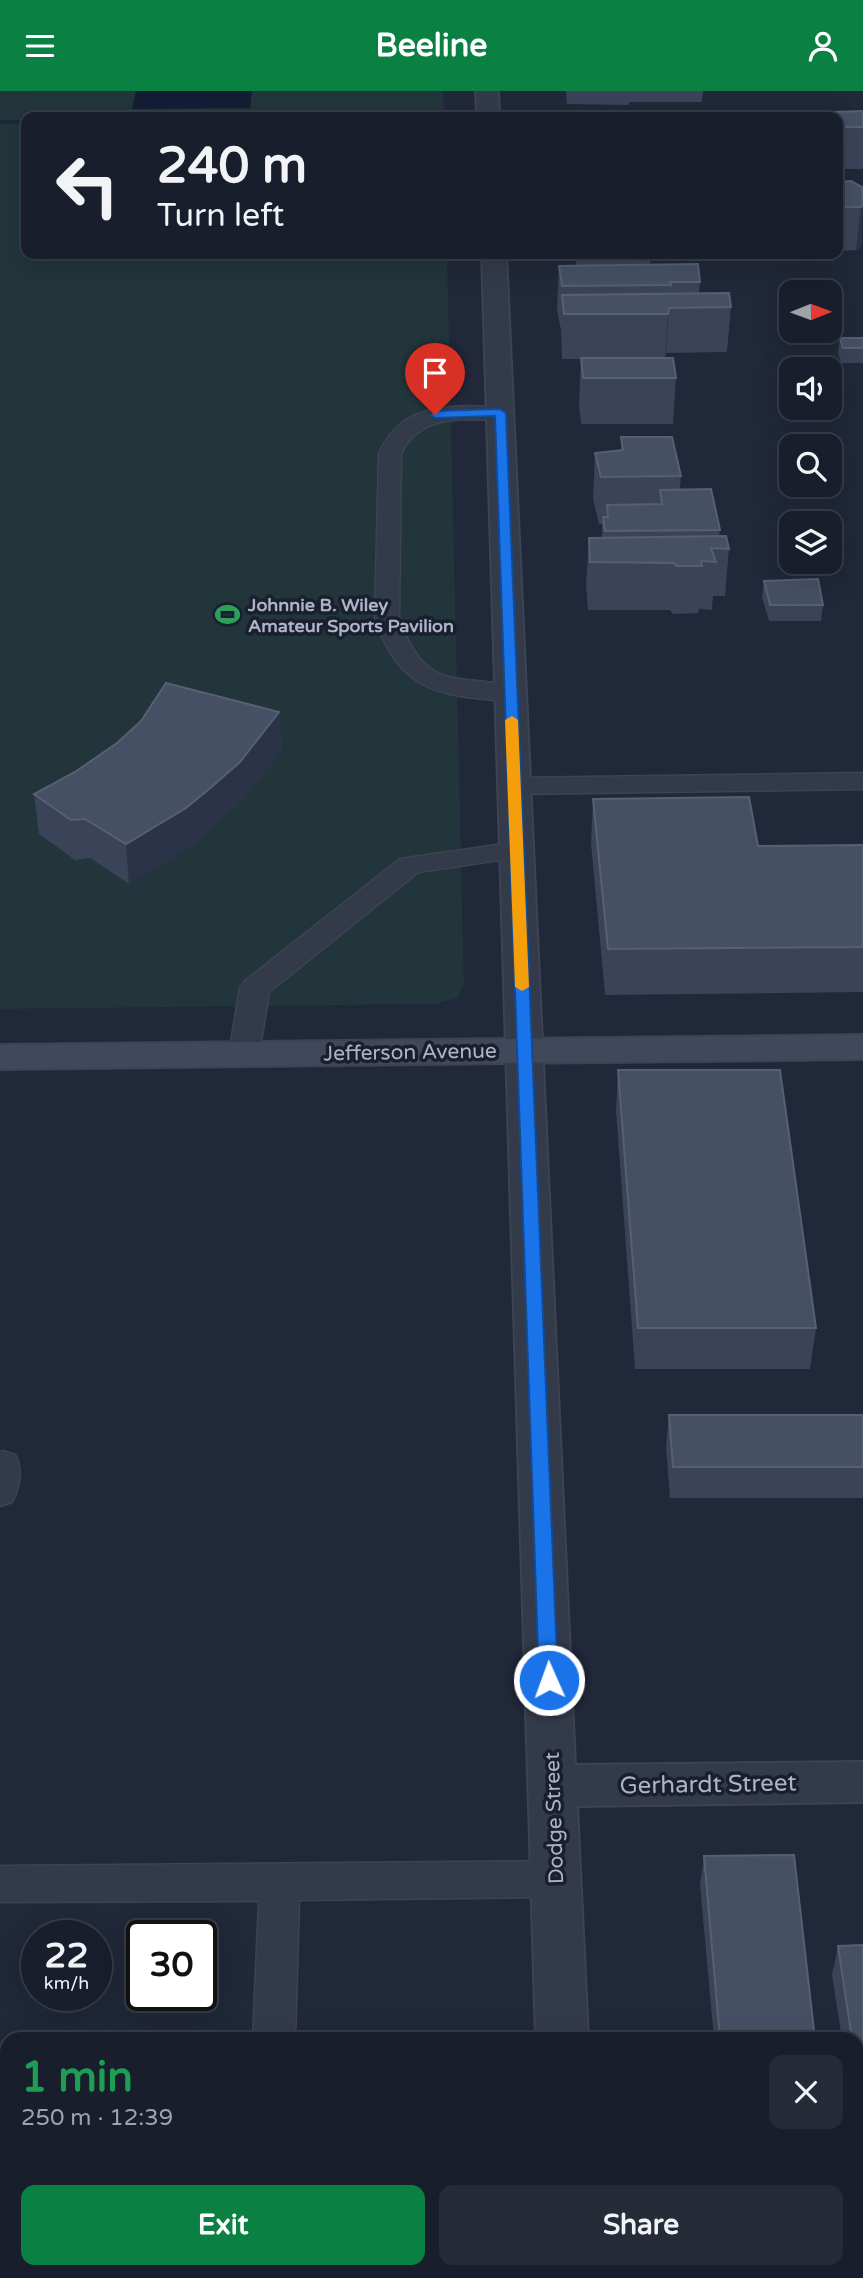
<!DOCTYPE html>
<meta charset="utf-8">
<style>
:root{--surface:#181e2b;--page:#252b37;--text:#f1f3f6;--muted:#9fa2a9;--line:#363c47;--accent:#0b8043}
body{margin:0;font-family:"Varela Round",sans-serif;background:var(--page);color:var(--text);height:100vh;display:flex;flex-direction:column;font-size:26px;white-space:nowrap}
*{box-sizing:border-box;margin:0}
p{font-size:23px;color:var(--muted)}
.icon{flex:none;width:38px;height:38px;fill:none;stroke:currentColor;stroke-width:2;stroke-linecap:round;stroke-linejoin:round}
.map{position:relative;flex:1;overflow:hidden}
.panel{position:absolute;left:0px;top:1941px;width:864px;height:247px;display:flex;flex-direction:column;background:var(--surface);border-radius:21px 21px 0 0;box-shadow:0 7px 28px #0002,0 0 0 2px var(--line)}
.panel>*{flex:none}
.banner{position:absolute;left:21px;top:21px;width:822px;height:147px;border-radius:14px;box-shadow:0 7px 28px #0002,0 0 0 2px var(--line);background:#181e2b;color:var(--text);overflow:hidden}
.needle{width:46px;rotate:89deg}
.buttons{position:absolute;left:779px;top:189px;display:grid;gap:14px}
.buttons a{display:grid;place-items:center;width:63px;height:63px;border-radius:14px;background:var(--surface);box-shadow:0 7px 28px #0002,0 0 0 2px var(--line);font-size:35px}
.speed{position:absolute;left:21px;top:1829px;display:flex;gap:14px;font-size:35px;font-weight:700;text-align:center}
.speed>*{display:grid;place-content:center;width:91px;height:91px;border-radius:50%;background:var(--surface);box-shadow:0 7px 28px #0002,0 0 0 2px var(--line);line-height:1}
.speed small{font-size:18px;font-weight:400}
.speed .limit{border:4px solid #111;border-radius:10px;background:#fff;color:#111}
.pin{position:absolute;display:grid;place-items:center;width:60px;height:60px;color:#fff;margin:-72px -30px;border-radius:50% 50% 50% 0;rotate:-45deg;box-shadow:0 0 7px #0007}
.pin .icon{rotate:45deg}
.me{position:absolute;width:77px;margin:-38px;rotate:358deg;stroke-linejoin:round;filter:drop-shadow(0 0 5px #0008)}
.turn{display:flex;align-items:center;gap:24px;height:147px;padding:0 21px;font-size:32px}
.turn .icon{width:91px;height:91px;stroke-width:2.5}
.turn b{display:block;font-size:49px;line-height:60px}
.round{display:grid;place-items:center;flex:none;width:74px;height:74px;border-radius:14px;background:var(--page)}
.headline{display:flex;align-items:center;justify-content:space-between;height:119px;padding:0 21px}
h1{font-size:42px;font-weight:700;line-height:52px;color:#1e9e55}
.primary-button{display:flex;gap:14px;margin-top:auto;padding:14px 21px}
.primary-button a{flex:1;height:80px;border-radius:14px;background:var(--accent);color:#fff;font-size:28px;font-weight:700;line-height:80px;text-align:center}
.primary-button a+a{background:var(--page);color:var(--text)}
header{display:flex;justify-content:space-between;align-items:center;height:91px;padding:0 21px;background:var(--accent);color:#fff;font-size:32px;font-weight:700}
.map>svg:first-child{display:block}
</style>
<header><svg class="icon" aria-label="menu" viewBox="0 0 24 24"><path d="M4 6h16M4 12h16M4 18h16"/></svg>Beeline<svg class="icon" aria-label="person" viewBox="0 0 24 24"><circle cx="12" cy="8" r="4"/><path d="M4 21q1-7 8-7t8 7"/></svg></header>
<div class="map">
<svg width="863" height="2187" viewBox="0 0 863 2187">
<rect width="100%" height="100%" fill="#202839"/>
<g fill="#21353a">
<polygon points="0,0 443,0 444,26 26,26 26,29 0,29"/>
<polygon points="0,33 26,33 26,163 447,163 464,894 457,907 435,913 0,918"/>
</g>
<polygon fill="#131e36" points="136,0 252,0 250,17 132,18"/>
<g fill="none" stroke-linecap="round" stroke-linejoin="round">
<defs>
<g id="lane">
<path d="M 468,315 L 508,317 L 511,322 L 508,327 L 500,329 C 463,328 419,323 401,363 L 399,528 C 427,605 458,581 520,597 L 524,602 L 520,607 C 506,611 491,609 476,607 C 420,602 393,581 375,528 L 379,363 C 397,322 426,317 468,315 Z"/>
<polygon points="863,682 863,698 514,703 505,701 501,695 505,689 514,687"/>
<polygon points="517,751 527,753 531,759 527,765 418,781 269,901 259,963 255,970 244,973 233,970 229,963 240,897 245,890 400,768"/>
<path d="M 3,1360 L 15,1364 C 23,1378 20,1396 12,1411 L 0,1415 L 0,1361 Z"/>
<polygon points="556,1770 570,1776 576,1788 570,1800 556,1806 299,1809 295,1948 253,1948 259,1810 0,1811 0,1775"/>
<rect x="243" y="2180" width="44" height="7"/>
</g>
<g id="street">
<polygon points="476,0 498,0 499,26 477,26"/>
<polygon points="482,163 506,163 575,1674 863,1671 863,1711 577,1715 588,1948 536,1948"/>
<rect x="544" y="2180" width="54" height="7"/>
</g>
<polygon id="secondary" points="863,944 863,968 0,978 0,954"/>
</defs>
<use href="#lane" stroke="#3d4353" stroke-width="3"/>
<use href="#street" stroke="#3d4353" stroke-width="4"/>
<use href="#secondary" stroke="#3d4353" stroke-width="4"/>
<use href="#lane" fill="#333a49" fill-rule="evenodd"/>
<use href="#street" fill="#333a49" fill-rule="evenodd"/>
<use href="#secondary" fill="#41485c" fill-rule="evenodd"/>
</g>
<g fill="#3a4358">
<polygon points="566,0 703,0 702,11 629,11 629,14 567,13"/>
<polygon points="863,20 863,78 838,78 838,26 833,26 833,21"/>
<polygon points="838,91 862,96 862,155 856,159 838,160"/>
<polygon points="576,163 650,163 650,174 700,191 699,202 731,216 727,261 666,262 665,267 676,287 673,333 581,333 579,313 581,268 562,268 561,239 557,219 559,175 576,174"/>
<polygon points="840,247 863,247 863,272 841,272 838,262"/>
<polygon points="621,346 681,385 680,398 720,439 719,445 729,458 725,505 713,505 712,519 699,518 698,522 673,523 670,519 588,519 586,494 589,447 602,447 602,433 599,433 593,408 595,362 621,360"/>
<polygon points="764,490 823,514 821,530 769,530 762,506"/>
<polygon points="279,621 281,660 242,710 190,756 129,793 90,767 75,769 39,743 34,703"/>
<polygon points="593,708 758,755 863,754 863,901 605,904 591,752"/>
<polygon points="618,979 816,1237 810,1278 635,1278 616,1019"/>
<polygon points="669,1324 863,1324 863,1407 670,1407 666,1355"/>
<polygon points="704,1765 815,1948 714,1948 700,1794"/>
<polygon points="863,1854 863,1984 858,1984 858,1948 842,1948 832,1884 838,1855"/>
<polygon points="858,2088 863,2088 863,2187 713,2187 713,2180 858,2180"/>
</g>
<g fill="#2a3347">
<polygon points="863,114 862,155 856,159 861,116"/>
<polygon points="669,217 666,262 665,268 668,223"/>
<polygon points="279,621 281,660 242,710 190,756 129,793 126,753"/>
</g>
<g fill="#465064" stroke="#565f73" stroke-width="2">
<polygon points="863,20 863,36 838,36 838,26 835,26 833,21"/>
<rect x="613" y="24" width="44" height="2"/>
<polygon points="851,90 862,96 863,114 861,116 838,116 838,91"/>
<polygon points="698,173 700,191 670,191 671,194 562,195 559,175"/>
<polygon points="729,202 731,216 669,217 668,223 564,223 562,204"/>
<polygon points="840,247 863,247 863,257 843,257"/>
<polygon points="581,267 673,267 676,287 583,287"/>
<polygon points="621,346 672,346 681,385 601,386 595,362 623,359"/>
<polygon points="711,398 720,439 605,440 603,426 608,426 607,414 662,413 660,399"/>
<polygon points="726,445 729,458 711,457 716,471 701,470 702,475 677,475 673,472 590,471 589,447"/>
<polygon points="818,488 823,514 770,514 764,490"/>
<polygon points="166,592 279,621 240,671 208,699 186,717 126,753 85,728 71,729 34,703 75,681 117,652 141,630"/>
<polygon points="749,706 758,755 863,754 863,856 608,858 593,708"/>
<polygon points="618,979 780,979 816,1237 638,1237"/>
<polygon points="669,1324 863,1324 863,1376 673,1376"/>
<polygon points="794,1764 815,1948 720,1948 704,1765"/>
<polygon points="863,1854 863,1956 858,1956 858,1948 852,1948 838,1855"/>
<rect x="858" y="2088" width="5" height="84"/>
</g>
<polygon fill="#1a73e8" stroke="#114b97" stroke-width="2" points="500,318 506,322 558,1589 556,1594 549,1597 542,1594 539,1589 495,325 435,327 430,324 435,320"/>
<polygon fill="#f59e0b" points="512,625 518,629 529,896 522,900 515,896 505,629"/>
<defs>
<symbol id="stadium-bare" viewBox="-9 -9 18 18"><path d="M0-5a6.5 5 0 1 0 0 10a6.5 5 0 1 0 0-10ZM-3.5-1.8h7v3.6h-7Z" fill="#2e9e5b" stroke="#191f2e" stroke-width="2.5" paint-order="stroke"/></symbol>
</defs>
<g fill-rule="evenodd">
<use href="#stadium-bare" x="210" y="506" width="35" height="35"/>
</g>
<g text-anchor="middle" stroke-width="7" stroke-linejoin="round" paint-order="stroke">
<g font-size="18" font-weight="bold" fill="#aeb4c6" stroke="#191f2e" text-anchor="start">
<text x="248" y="520">Johnnie B. Wiley<tspan x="248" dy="21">Amateur Sports Pavilion</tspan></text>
</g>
<g font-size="21" fill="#aeb4c6" stroke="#191f2e">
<text transform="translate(410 961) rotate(-1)" y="7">Jefferson Avenue</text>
<text transform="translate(554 1727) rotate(-92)" y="7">Dodge Street</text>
</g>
<g font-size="24" fill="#aeb4c6" stroke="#191f2e">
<text transform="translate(708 1693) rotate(-1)" y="8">Gerhardt Street</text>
</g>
</g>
</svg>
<div class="buttons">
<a><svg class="needle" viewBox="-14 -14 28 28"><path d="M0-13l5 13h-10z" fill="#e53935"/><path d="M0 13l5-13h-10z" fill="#9fa2a9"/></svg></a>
<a><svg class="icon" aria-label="sound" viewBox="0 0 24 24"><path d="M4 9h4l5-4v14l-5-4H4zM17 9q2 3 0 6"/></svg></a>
<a><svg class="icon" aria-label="search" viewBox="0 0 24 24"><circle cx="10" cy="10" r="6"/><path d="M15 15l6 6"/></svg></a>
<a><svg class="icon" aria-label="layers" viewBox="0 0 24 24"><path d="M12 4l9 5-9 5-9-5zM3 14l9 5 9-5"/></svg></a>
</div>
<div class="speed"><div>22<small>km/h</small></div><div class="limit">30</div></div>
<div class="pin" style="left:435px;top:324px;background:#d93025"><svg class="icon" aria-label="arrive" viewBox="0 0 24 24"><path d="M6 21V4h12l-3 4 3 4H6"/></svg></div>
<svg class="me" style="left:549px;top:1589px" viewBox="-20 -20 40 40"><circle r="17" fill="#1a73e8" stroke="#fff" stroke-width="3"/><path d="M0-11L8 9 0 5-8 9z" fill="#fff"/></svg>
<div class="banner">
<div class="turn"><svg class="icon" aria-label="left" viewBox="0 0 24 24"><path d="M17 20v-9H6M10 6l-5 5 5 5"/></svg><div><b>240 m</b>Turn left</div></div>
</div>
<section class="panel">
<div class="headline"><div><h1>1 min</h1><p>250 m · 12:39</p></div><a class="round"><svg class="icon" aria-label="close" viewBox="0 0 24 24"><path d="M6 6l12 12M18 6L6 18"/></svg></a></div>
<div class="primary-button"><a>Exit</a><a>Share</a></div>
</section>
</div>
